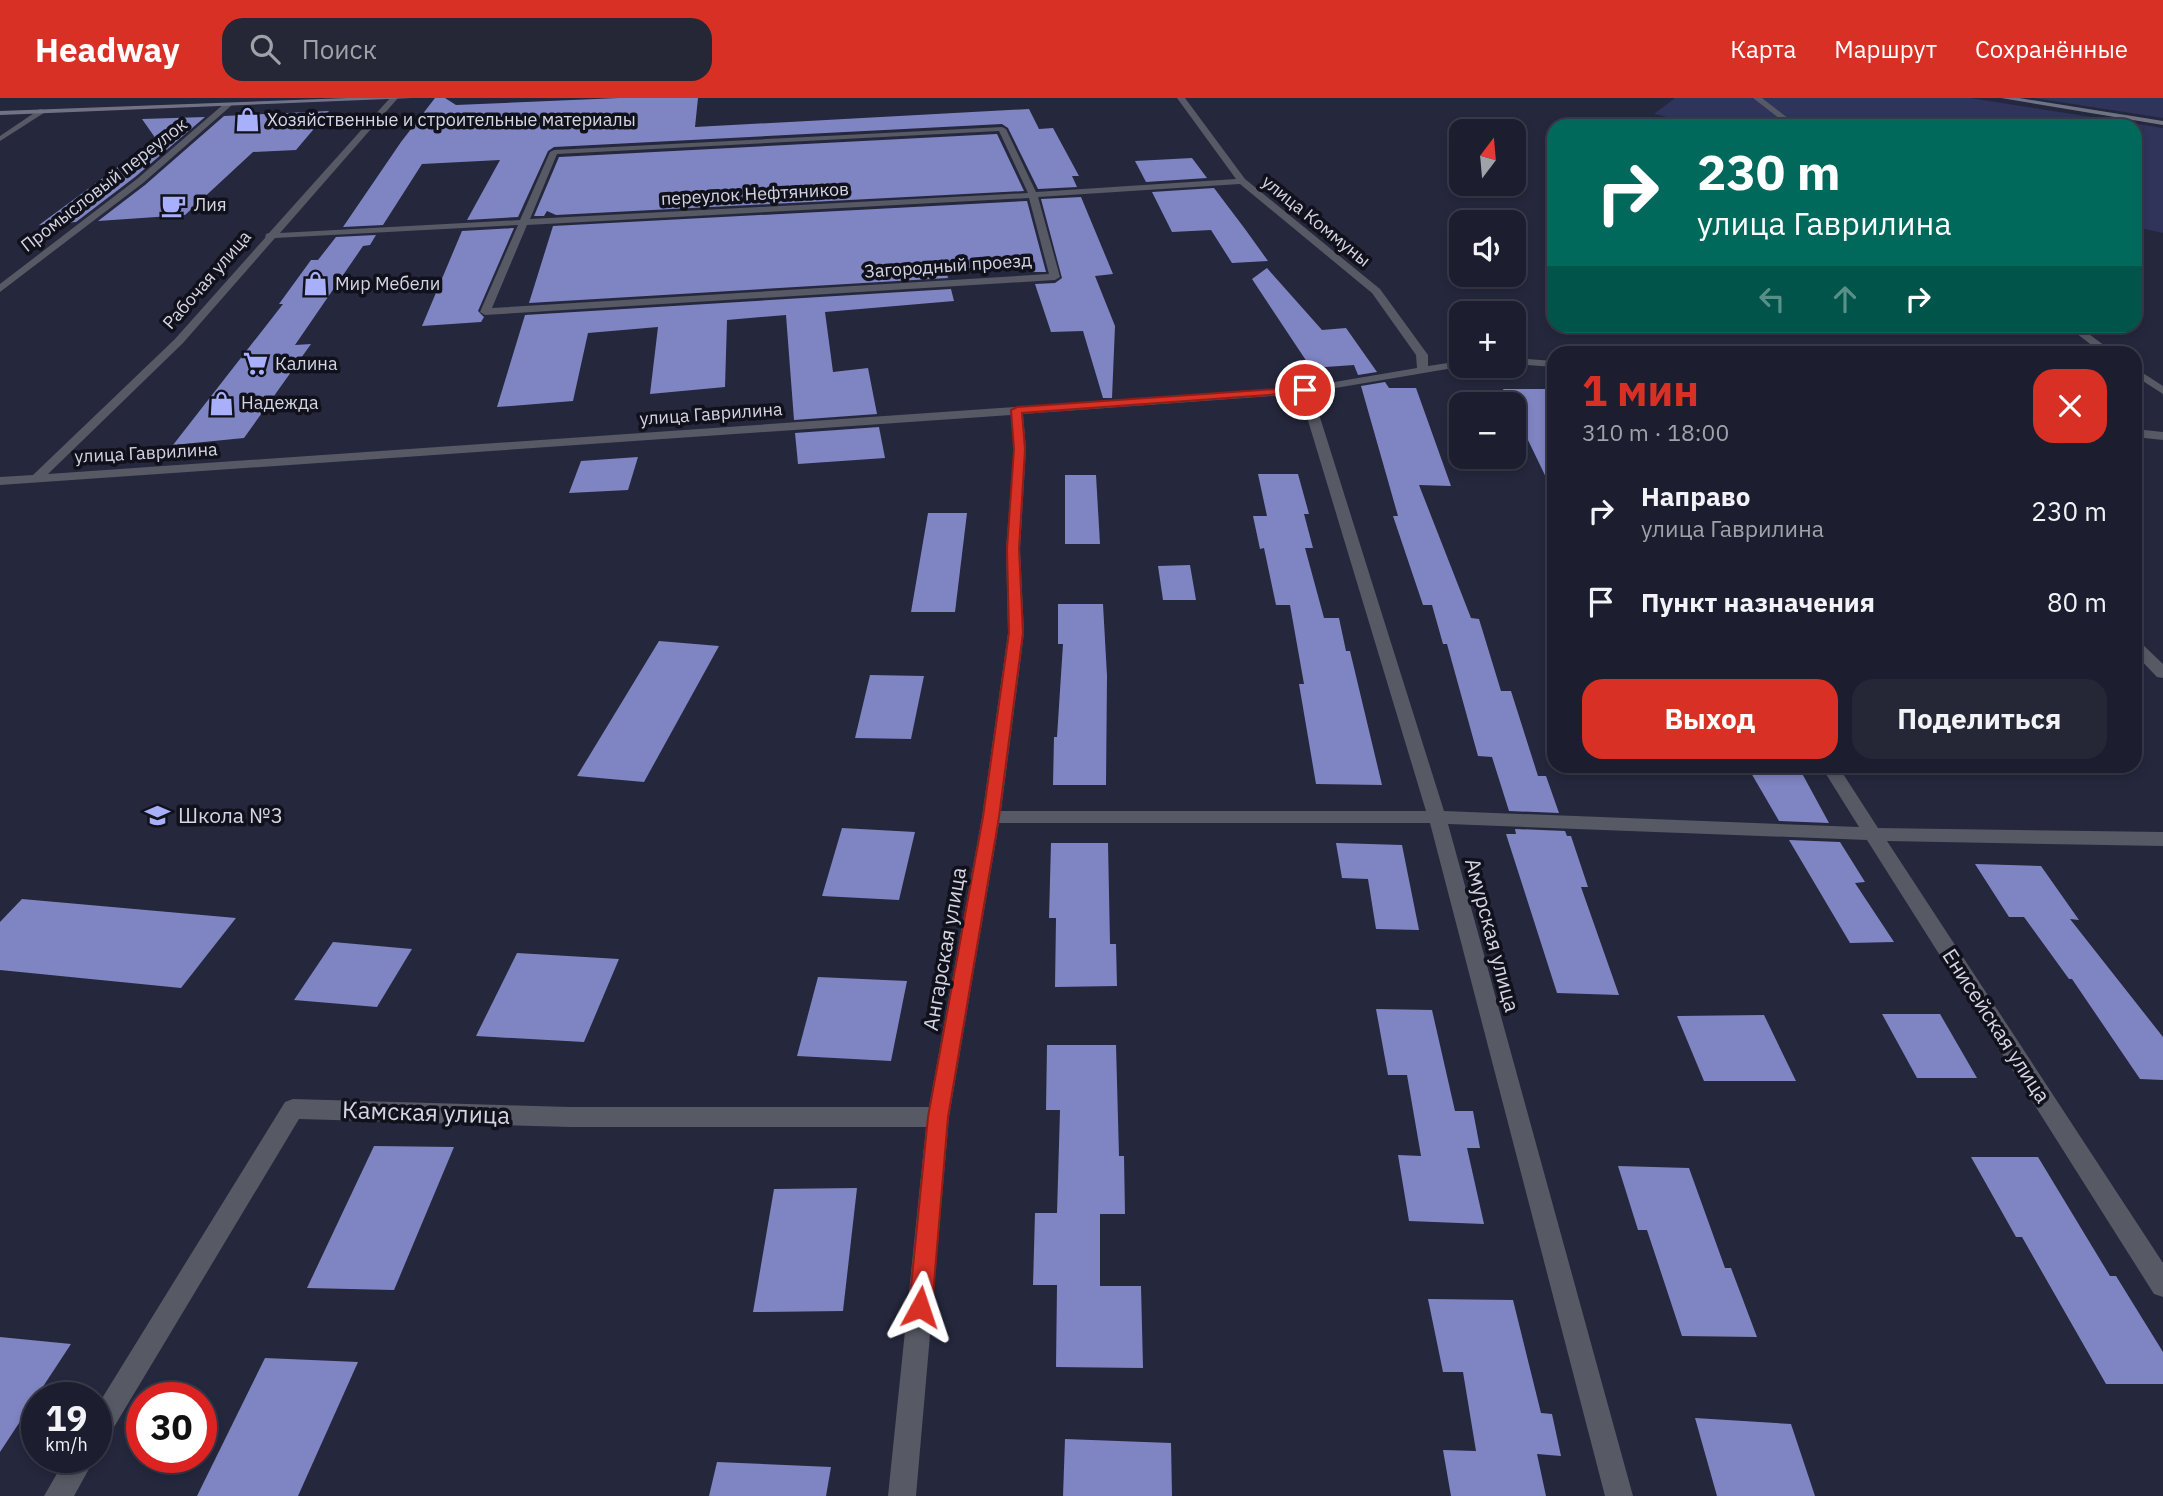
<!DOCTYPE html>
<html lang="ru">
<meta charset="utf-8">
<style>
:root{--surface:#1c1d2e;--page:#252636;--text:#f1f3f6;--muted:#a0a2aa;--line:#3a3b4a;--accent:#d93025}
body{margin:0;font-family:"IBM Plex Sans",sans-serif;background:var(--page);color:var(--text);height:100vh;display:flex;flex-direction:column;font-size:26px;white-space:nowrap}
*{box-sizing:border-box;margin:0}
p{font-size:23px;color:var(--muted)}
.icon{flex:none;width:38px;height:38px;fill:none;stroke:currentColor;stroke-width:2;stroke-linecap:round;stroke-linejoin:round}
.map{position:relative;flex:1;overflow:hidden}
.details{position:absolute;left:1547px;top:248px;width:595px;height:427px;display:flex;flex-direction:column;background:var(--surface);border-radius:21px;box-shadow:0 4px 10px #0003,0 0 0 2px var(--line)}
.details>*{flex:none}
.guide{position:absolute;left:1547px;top:21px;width:595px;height:214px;border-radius:21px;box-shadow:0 4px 10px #0003,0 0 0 2px var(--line);background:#00695c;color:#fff;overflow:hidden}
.needle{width:46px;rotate:16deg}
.tools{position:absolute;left:1449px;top:21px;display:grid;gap:14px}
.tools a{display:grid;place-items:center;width:77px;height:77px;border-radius:14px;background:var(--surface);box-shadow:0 4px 10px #0003,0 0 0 2px var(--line);font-size:35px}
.speed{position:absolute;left:21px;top:1284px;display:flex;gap:14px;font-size:35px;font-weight:700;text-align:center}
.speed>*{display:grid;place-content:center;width:91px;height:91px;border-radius:50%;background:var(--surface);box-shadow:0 4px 10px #0003,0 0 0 2px var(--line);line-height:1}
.speed small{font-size:18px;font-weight:400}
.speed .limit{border:10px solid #d22;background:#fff;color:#111}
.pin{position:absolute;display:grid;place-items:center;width:60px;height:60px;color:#fff;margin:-30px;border:4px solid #fff;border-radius:50%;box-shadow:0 2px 7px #0007}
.me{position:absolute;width:77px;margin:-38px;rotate:5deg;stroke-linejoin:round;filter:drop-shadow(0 0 5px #0008)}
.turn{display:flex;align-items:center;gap:24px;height:147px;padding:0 35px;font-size:32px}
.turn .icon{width:91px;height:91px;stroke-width:2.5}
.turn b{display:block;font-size:49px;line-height:60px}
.lanes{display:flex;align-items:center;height:66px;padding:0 35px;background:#0003;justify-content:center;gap:35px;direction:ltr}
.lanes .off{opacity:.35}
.round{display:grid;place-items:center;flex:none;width:74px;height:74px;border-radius:21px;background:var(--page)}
.headline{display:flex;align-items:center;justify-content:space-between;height:119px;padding:0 35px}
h1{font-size:42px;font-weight:700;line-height:52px;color:var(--accent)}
.cta{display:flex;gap:14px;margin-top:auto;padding:14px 35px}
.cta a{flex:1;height:80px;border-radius:21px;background:var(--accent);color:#fff;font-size:28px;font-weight:700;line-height:80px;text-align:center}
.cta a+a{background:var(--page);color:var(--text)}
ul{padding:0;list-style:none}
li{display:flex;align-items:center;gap:21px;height:91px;padding:0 35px}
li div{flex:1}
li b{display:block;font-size:26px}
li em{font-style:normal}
header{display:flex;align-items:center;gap:42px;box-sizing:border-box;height:98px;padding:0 35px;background:var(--accent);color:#fff}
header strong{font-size:33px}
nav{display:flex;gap:38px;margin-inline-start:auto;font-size:24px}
.search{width:490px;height:63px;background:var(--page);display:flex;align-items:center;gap:18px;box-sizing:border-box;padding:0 24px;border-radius:21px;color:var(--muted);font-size:26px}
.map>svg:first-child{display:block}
</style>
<header>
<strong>Headway</strong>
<div class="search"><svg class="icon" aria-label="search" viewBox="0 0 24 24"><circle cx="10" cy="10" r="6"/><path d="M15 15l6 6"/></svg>Поиск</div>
<nav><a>Карта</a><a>Маршрут</a><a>Сохранённые</a></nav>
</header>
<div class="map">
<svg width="2163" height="1398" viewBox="0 0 2163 1398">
<rect width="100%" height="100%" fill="#25273d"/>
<g fill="#30335a">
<polygon points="1675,0 1970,0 2163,30 2163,135 2135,129 2135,28 1705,28 1654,16"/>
<polygon points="2034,0 2163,0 2163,20"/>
</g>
<g fill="#7f85c2">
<polygon points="435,0 445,0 456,7 619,0 698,0 695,29 1029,11 1039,31 1053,30 1079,78 1072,78 1077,89 1038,91 1008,30 1002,26 554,49 548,53 518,119 467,122 500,62 422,66 383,127 343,129 401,44"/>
<polygon points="329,13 296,52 253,54 185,117 98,123 145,87 224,18"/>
<polygon points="205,19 135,79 76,124 39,127 156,41 142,21"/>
<polygon points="997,36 1024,93 556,117 547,113 544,118 534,118 559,59"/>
<polygon points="1192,60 1207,80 1146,84 1135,63"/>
<polygon points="1214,90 1245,131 1268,163 1232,165 1211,132 1172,134 1152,94"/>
<polygon points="1081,99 1113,176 1095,178 1115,228 1112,300 1103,300 1083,233 1051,234 1035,186 1055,185 1062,180 1041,101"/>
<polygon points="1027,103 1046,174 1031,174 1028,167 988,169 946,172 948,180 529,205 553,128"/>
<polygon points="514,130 478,213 484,219 481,224 422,228 462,133"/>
<polygon points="376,137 370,147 363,148 295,247 311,246 244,340 173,347 283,206 279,206 311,162 318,162 336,139"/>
<polygon points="1267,170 1322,232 1346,230 1377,274 1358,277 1354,267 1311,270 1252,181"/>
<polygon points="951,191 954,203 825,214 833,274 868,270 877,316 794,322 786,217 727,222 725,289 650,296 658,229 588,235 573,303 497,309 525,217"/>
<polygon points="1385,284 1389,290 1416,290 1451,388 1419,387 1471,520 1479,521 1501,593 1511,593 1538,678 1546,678 1559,715 1509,713 1492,659 1478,658 1447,546 1443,546 1432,507 1423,507 1393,418 1398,418 1361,288"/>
<polygon points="1503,291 1554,291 1554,396 1514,313 1514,306 1511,306"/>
<polygon points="879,329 885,360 798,366 795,335"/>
<polygon points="638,359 628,392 569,395 581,363"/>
<polygon points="1258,376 1298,376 1309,416 1304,416 1313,450 1305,450 1324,520 1339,520 1346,553 1350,553 1382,687 1316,686 1299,586 1304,586 1290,507 1276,507 1264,450 1260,451 1253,418 1267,418"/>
<polygon points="1065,377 1096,377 1100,446 1065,446"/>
<polygon points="928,415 967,415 955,514 911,514"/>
<polygon points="1190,467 1196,502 1163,502 1158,468"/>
<polygon points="1058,506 1103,506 1107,578 1106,687 1053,687 1054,639 1057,639 1063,546 1058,546"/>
<polygon points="659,543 719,548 644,684 577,678"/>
<polygon points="870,577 924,578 911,641 855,640"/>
<polygon points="1747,668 1798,668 1829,725 1779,723"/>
<polygon points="842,730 915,734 899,802 822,798"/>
<polygon points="1515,731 1565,733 1567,738 1571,738 1588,789 1581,789 1619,897 1557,895 1506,736 1516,736"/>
<polygon points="1789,742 1840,744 1865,784 1855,785 1894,844 1850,845"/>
<polygon points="1051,745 1108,745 1110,846 1116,846 1117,888 1055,889 1056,820 1049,820"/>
<polygon points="1336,745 1402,747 1419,832 1376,831 1368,781 1342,780"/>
<polygon points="1975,766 2041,768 2079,822 2070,821 2163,939 2163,982 2140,981 2072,881 2069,881 2024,819 2009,819"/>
<polygon points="22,801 236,820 181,890 0,872 0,824"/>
<polygon points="333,844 412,851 377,909 294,902"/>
<polygon points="517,855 619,861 584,944 476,938"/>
<polygon points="818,879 907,883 891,963 797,958"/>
<polygon points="1376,911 1432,912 1455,1013 1473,1013 1480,1050 1467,1050 1484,1126 1409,1123 1398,1057 1421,1058 1407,977 1388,977"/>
<polygon points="1882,916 1940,916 1977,980 1917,980"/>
<polygon points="1764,917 1796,983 1704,983 1677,918"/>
<polygon points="1047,947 1116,947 1119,1058 1124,1058 1125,1116 1100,1116 1100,1188 1141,1188 1143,1270 1056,1269 1057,1187 1033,1187 1035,1115 1057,1115 1060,1012 1046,1012"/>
<polygon points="374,1048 454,1049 394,1192 307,1190"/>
<polygon points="1971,1059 2038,1059 2110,1178 2116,1178 2163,1254 2163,1286 2106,1286 2022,1139 2016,1139"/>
<polygon points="1618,1068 1689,1070 1725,1170 1731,1170 1757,1239 1682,1238 1647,1132 1638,1132"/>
<polygon points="857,1090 843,1213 753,1214 774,1091"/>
<polygon points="1428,1201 1513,1202 1541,1315 1552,1316 1561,1358 1537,1356 1546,1398 1451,1398 1443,1352 1476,1353 1463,1274 1443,1274"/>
<polygon points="0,1239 71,1246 0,1354"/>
<polygon points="265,1260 358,1264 298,1398 197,1398"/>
<polygon points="1695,1320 1791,1326 1815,1398 1717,1398"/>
<polygon points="1065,1341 1171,1345 1172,1398 1063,1398"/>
<polygon points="717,1364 831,1369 826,1398 709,1398"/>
</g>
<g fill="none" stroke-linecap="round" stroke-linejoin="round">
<g fill="#575964" fill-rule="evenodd">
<path d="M 390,0 L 398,0 L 280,135 L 520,122 L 550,54 L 554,52 L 1002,29 L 1006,31 L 1036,94 L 1236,81 L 1177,0 L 1185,0 L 1245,81 L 1380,191 L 1428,257 L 1428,268 L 1461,263 L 1461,268 L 1465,268 L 1312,294 L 1444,713 L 1859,729 L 1821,668 L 1838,668 L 1878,730 L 2163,734 L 2163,748 L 1887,743 L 2163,1165 L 2163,1199 L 2154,1196 L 1867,742 L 1448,726 L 1633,1398 L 1605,1398 L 1430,725 L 999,725 L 949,1019 L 916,1398 L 888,1398 L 926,1029 L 570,1029 L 299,1021 L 105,1344 L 96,1348 L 96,1310 L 285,1004 L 293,1001 L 570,1009 L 929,1009 L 982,719 L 1008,535 L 1006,451 L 1014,351 L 1011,317 L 0,387 L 0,379 L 33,377 L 175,241 L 265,140 L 266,136 L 269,135 ZM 999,33 L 1028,95 L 530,121 L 557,56 ZM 1240,86 L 1372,195 L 1416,257 L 1417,270 L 1305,289 L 48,376 L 183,245 L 275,140 L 518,127 L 480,214 L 485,217 L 1055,182 L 1060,179 L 1038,99 ZM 1029,100 L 1049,176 L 492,210 L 527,127 ZM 1300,296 L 1426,713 L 1001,713 L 1024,535 L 1020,451 L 1026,351 L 1023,316 Z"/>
<polygon points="1753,0 1762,0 1798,28 1789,28"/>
<polygon points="225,5 232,7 143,85 0,194 0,186 137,81"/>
<polygon points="40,11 47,13 0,43 0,38"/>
<polygon points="2067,228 2078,228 2116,256 2103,256"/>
<polygon points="1514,260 1554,263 1554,269 1514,266"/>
<polygon points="2135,270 2163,288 2163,296 2135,278"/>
<polygon points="2135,331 2163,334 2163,342 2135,339"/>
<polygon points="2135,542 2140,544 2163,566 2163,580 2157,579 2135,556"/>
<polygon points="66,1360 95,1360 74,1398 44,1398"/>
</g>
<g fill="#717385" fill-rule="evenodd">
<polygon points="348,0 412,0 0,17 0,13"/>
<polygon points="2001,0 2019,0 2163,23 2163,27"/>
</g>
</g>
<polygon fill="#d93025" stroke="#8d1f18" stroke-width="2" points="1305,289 1310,292 1308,294 1022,315 1025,351 1019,451 1023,535 999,719 948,1019 932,1209 928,1217 920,1220 912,1217 909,1209 928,1019 983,719 1009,535 1007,451 1014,351 1011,312 1017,309"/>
<defs>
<symbol id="shop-bare" viewBox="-9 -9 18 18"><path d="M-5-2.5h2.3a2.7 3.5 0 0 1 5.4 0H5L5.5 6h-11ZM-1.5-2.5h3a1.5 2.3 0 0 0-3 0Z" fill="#a8b0fc" stroke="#10111b" stroke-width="2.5" paint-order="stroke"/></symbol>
<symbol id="cafe-bare" viewBox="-9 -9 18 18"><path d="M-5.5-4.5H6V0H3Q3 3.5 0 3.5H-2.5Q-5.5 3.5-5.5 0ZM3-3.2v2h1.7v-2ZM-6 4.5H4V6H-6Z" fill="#a8b0fc" stroke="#10111b" stroke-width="2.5" paint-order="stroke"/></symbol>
<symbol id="supermarket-bare" viewBox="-9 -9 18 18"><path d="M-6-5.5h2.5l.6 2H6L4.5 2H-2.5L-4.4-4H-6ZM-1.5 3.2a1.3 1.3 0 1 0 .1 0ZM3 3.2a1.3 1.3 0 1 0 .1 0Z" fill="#a8b0fc" stroke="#10111b" stroke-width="2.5" paint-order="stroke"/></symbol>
<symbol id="school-bare" viewBox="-9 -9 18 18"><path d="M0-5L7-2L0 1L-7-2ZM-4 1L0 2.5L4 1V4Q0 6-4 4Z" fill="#a8b0fc" stroke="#10111b" stroke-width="2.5" paint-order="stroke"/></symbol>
</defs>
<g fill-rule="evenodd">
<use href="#shop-bare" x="230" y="4" width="35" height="35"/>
<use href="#cafe-bare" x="156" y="90" width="35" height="35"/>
<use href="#shop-bare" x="298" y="168" width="35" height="35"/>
<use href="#supermarket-bare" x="238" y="248" width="35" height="35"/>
<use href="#shop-bare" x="204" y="288" width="35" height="35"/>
<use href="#school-bare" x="140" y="700" width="35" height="35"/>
</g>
<g text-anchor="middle" stroke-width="7" stroke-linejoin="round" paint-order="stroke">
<g font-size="18" fill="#d3d5e4" stroke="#10111b" text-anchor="start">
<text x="267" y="28">Хозяйственные и строительные материалы</text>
<text x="194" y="113">Лия</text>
<text x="335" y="192">Мир Мебели</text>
<text x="275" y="272">Калина</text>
<text x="241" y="311">Надежда</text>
</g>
<g font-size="18" fill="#d3d5e4" stroke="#10111b">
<text transform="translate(104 87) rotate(-38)" y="6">Промысловый переулок</text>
<text transform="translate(755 96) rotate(-3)" y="6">переулок Нефтяников</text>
<text transform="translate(1316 123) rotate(39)" y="6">улица Коммуны</text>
<text transform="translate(948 168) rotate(-4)" y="6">Загородный проезд</text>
<text transform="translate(207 182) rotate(-49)" y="6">Рабочая улица</text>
<text transform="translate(711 316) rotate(-4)" y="6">улица Гаврилина</text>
<text transform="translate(146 355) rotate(-3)" y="6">улица Гаврилина</text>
</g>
<g font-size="21" fill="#d3d5e4" stroke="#10111b" text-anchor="start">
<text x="178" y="725">Школа №3</text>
</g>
<g font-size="21" fill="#d3d5e4" stroke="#10111b">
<text transform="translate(1492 837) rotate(75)" y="7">Амурская улица</text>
<text transform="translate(945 851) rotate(-80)" y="7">Ангарская улица</text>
<text transform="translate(1996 928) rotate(57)" y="7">Енисейская улица</text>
</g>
<g font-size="24" fill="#d3d5e4" stroke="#10111b">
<text transform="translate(426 1015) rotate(2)" y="8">Камская улица</text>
</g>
</g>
</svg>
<div class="tools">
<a><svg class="needle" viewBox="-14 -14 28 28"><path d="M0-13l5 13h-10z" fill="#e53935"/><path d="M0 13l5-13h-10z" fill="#a0a2aa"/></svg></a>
<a><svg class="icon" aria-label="sound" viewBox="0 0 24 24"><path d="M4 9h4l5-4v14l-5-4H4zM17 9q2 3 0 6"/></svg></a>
<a>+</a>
<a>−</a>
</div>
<div class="speed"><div>19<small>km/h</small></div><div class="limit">30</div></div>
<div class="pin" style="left:1305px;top:292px;background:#d93025"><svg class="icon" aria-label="arrive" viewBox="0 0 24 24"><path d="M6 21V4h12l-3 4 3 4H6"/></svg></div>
<svg class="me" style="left:920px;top:1209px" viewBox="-20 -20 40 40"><path d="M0-17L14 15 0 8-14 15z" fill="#d93025" stroke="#fff" stroke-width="4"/></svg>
<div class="guide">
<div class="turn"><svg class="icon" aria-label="right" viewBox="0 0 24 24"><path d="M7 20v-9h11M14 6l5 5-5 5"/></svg><div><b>230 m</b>улица Гаврилина</div></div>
<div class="lanes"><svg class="icon off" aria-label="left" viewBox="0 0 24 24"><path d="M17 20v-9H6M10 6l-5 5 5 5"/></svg><svg class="icon off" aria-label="ahead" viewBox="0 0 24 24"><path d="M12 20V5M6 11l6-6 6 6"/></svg><svg class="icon" aria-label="right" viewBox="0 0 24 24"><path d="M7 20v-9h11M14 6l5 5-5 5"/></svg></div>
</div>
<section class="details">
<div class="headline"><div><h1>1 мин</h1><p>310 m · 18:00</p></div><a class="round" style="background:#d93025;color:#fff"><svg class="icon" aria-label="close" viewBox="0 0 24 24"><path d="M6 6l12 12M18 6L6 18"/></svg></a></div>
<ul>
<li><svg class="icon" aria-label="right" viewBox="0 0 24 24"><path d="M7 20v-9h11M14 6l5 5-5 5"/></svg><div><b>Направо</b><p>улица Гаврилина</p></div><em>230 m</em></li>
<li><svg class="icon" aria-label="arrive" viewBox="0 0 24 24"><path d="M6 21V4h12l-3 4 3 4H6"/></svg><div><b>Пункт назначения</b></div><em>80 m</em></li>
</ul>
<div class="cta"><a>Выход</a><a>Поделиться</a></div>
</section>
</div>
